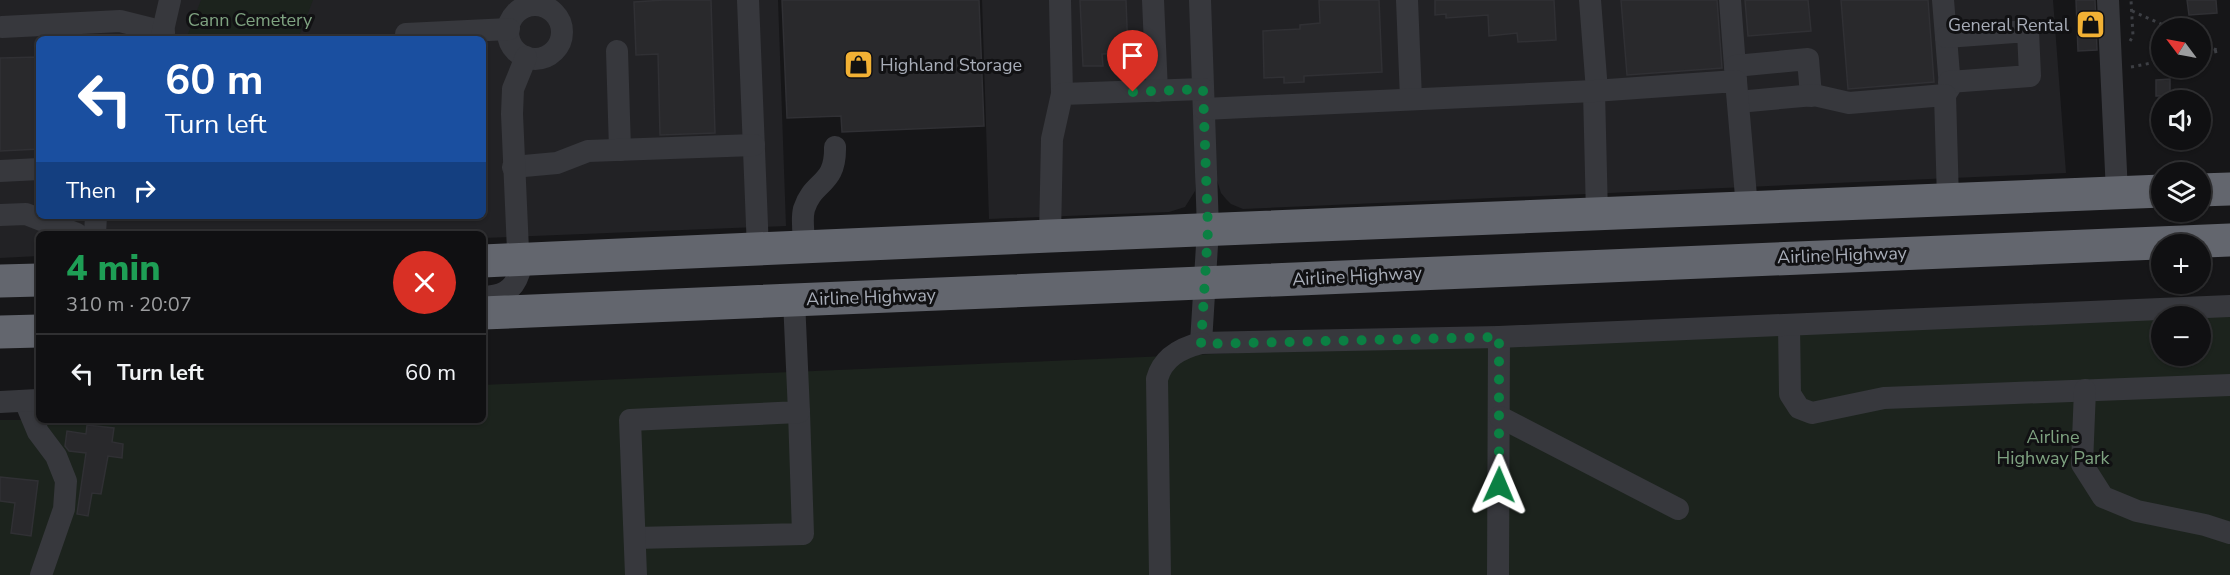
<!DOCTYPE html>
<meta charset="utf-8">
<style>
:root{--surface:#101012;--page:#19191b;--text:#f1f3f6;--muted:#9c9d9f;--line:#303032}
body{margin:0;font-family:"Nunito Sans",sans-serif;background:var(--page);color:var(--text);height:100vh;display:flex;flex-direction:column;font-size:22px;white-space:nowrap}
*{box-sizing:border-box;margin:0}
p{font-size:20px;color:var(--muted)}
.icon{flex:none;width:33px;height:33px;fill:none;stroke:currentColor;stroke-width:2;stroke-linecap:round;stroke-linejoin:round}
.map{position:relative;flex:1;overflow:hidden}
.drawer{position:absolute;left:36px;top:231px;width:450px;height:192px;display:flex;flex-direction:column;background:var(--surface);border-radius:9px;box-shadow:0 2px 4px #0004,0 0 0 2px var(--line)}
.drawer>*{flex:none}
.top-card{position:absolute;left:36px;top:36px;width:450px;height:183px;border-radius:9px;box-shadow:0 2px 4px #0004,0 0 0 2px var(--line);background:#1a4fa0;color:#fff;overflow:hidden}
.needle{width:39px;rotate:302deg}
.fabs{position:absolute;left:2151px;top:18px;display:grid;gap:12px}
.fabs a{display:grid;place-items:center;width:60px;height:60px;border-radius:50%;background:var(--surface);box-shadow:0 2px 4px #0004,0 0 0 2px var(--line);font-size:30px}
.pin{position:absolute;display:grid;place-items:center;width:51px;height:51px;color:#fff;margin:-62px -26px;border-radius:50% 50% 50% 0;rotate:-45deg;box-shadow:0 0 6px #0007}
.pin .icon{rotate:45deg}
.me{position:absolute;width:66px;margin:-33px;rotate:1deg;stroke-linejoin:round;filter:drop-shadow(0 0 4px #0008)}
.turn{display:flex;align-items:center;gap:21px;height:126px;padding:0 30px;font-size:27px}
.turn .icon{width:78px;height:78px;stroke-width:2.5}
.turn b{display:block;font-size:42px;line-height:51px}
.then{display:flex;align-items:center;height:57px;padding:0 30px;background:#0003;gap:12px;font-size:22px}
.round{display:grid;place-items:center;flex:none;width:63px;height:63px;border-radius:32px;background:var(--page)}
.summary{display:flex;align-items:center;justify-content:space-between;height:102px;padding:0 30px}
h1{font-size:36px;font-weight:800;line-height:45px;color:#1e9e55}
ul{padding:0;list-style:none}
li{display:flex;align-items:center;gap:18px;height:78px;padding:0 30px;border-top:2px solid var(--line)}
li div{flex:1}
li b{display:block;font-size:22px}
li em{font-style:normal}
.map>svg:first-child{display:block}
</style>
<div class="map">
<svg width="2230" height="575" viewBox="0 0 2230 575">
<rect width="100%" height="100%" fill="#161618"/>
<g fill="#222225" fill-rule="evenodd">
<path d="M 0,0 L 778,0 L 786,226 L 483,238 L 483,234 L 39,234 L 39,256 L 0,258 ZM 39,39 L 483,39 L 483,216 L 39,216 Z"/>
<polygon points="982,0 1190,0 1196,176 1195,191 1185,207 1169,212 989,219"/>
<polygon points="1209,0 2053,0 2066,173 1243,209 1231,204 1226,199 1221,193 1216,177"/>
</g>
<g fill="#1c231d" fill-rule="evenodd">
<polygon points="201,0 313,0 298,39 186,39"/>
<path d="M 2230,311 L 2230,575 L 0,575 L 0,420 L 483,420 L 483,385 ZM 2162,316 L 2200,316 L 2200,356 L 2162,356 Z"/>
</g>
<g fill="#29292c" stroke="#303034" stroke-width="1.5">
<polygon points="664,0 711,0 715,133 660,135 658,54 636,55 634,2"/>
<polygon points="782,0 979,0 984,126 842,132 841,116 787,118"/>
<polygon points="1080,0 1126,0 1128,53 1102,54 1103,66 1083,66"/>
<polygon points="1319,0 1379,0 1382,72 1304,76 1304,82 1284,83 1284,77 1264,78 1263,31 1300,29 1300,25 1320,23"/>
<polygon points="1435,0 1554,0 1556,40 1518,42 1517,33 1489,36 1488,15 1446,18 1446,14 1435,15"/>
<polygon points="1621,0 1717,0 1722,68 1627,75"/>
<polygon points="1745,0 1808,0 1811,31 1748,36"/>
<polygon points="1841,0 1928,0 1934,82 1848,89"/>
<polygon points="2076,0 2095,0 2097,50 2078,51"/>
<polygon points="2187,0 2216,0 2217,13 2189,15"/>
<polygon points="39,57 39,149 0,151 0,58"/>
<polygon points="2170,79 2170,96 2156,96 2156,80"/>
<polygon points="87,425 114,428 112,442 123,444 122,458 108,456 101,494 92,493 88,516 77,514 86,453 69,451 65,446 67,431 86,434"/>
<polygon points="0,477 38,481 31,536 11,533 15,503 0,501"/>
</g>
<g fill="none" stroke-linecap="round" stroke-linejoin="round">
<g stroke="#3d3f44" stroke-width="3" stroke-dasharray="3 4.5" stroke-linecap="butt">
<polyline points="2132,11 2170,28"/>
<polyline points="2130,41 2133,36 2131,0"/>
<polyline points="2200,43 2219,51 2200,55"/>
<polyline points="2131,67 2162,61"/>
</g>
<g stroke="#37383d" stroke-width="22">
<polyline points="748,0 758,250"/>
<polyline points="1060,0 1062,94"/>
<polyline points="1153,0 1157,91"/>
<polyline points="1200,0 1208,229 1201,343 1499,337 1498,575"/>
<polyline points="1407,0 1411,99"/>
<polyline points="1590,0 1597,91"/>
<polyline points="1730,0 1736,80"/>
<polyline points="1943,0 1950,87 1945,95"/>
<polyline points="2108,0 2117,193"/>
<circle cx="535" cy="32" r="27"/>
<polyline points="2,27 120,21 164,32"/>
<polyline points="406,34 509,29"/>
<polyline points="1946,37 2028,31 2030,76 1949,82"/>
<polyline points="161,39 170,0"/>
<polyline points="617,51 620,150"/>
<polyline points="1735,66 1808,59 1811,96"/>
<polyline points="1594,91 1597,215"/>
<polyline points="1738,102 1814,95 1849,103 1945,95 1948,200"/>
<polyline points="1204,109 1594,91 1736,81 1747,208"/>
<polyline points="513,167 557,163 588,151 754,145"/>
<polyline points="0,171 39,169"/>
<polyline points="0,215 26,214 77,234"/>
<polyline points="95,234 96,216"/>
<polyline points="1050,236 1052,139 1062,94 1203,89"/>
<path d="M 805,248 C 804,236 801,221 804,209 C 813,180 836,186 835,147"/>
<path d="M 483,297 C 501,296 513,292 519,273 L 512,114 L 513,89 L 526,57"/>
<polyline points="1789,325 1790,394 1799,408 1812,413 1884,398 2230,385"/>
<polyline points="1499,337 2230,306"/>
<polyline points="2085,390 2082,464 2103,497 2137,511 2205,525 2230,533"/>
<polyline points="25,401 38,432 56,456 66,481 64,509 41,575"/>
<polyline points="0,402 38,400"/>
<polyline points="1500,417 1678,509"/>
<polyline points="635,538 803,534 799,412"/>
<polyline points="636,575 630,420 799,412 794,300"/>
<path d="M 1160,575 L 1157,379 C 1163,357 1181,348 1201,343"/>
</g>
<g stroke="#63666e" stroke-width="33">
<polyline points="2200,190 2230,189"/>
<polyline points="483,261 1050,236 2162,191"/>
<polyline points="0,281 39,280"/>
<polyline points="483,313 2230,240"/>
<polyline points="0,332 39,331"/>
</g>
</g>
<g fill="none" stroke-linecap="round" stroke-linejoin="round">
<polyline stroke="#0b8043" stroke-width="10" stroke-dasharray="0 18" points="1133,92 1203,89 1208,230 1201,344 1499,337 1499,485"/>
</g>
<defs>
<symbol id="shop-square" viewBox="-11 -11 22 22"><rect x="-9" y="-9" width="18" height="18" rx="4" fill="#f2b134" stroke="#111113"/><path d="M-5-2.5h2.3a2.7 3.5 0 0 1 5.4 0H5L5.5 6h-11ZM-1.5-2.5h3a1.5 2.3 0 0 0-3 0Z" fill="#111"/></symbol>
</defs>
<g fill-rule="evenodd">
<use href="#shop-square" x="2074" y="8" width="33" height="33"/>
<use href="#shop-square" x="842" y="48" width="33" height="33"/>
</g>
<g text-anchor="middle" stroke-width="6" stroke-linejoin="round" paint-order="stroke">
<g font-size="18" fill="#7fa381" stroke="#111113">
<text x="250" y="26">Cann Cemetery</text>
<text x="2053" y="443">Airline<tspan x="2053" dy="21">Highway Park</tspan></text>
</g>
<g font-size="18" fill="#a8adb8" stroke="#111113" text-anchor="end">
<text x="2069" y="31">General Rental</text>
<text x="880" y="71" text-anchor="start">Highland Storage</text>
</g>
<g font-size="18" fill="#a8adb8" stroke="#111113">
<text transform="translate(1842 255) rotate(-2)" y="6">Airline Highway</text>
<text transform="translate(1357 276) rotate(-3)" y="6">Airline Highway</text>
<text transform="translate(871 297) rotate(-2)" y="6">Airline Highway</text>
</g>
</g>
</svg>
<div class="fabs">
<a><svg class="needle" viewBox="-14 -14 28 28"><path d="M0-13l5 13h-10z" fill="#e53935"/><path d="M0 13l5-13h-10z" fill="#9c9d9f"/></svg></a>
<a><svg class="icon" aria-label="sound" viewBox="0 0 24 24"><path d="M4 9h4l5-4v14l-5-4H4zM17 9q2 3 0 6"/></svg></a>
<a><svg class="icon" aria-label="layers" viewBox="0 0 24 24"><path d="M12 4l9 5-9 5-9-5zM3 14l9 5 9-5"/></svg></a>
<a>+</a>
<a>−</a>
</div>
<div class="pin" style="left:1133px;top:92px;background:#d93025"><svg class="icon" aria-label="arrive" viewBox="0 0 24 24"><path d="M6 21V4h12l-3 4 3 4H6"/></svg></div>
<svg class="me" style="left:1499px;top:485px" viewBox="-20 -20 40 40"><path d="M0-17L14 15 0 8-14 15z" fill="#0b8043" stroke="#fff" stroke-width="4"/></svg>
<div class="top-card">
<div class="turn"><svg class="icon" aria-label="left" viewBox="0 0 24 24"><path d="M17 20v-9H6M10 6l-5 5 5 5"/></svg><div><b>60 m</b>Turn left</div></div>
<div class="then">Then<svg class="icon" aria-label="right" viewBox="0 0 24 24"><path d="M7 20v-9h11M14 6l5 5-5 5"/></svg></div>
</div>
<section class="drawer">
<div class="summary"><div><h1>4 min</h1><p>310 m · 20:07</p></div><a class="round" style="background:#d93025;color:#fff"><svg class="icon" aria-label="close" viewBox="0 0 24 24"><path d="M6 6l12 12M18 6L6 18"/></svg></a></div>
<ul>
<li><svg class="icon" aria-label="left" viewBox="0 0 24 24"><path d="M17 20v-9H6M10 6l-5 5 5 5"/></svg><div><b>Turn left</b></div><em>60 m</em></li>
</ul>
</section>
</div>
